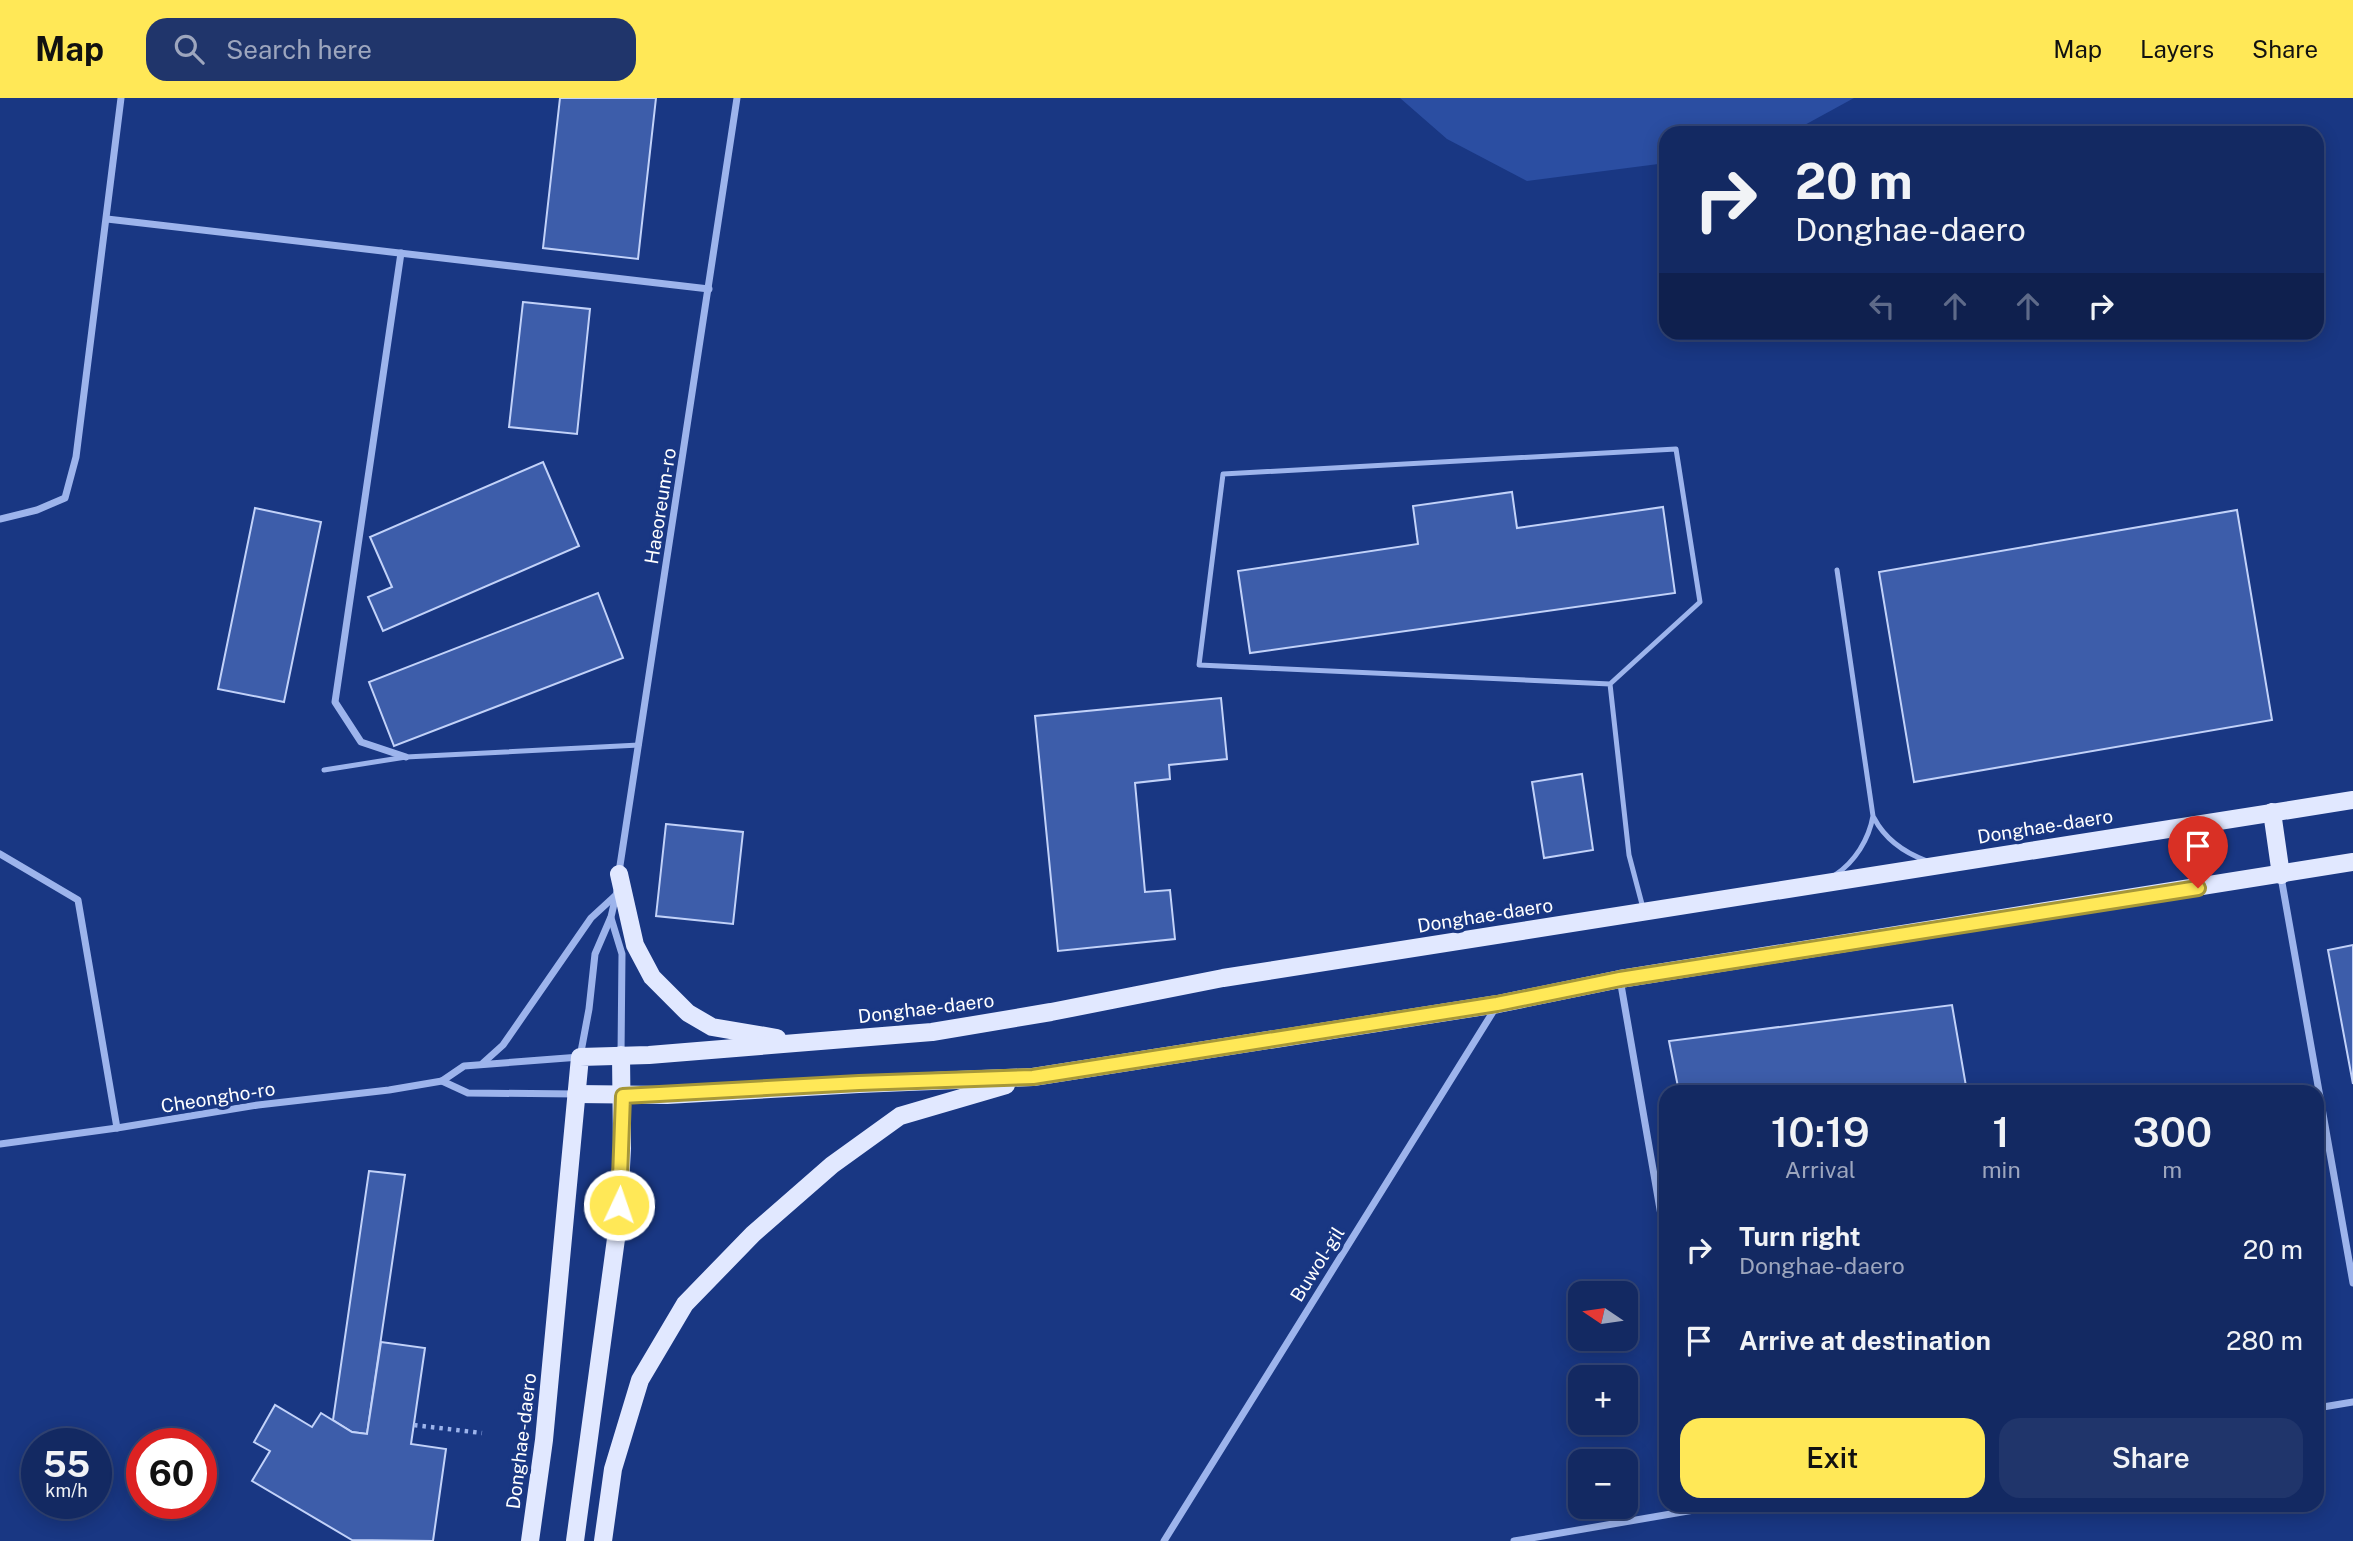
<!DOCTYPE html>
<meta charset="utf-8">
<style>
:root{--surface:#132962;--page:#20356b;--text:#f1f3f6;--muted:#9da6be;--line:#324577;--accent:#ffe857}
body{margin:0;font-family:"Public Sans",sans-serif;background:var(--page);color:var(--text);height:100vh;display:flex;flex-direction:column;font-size:26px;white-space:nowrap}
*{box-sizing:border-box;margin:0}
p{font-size:23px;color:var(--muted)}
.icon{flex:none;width:38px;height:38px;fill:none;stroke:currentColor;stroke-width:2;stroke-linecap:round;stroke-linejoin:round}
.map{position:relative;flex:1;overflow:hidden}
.details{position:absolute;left:1659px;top:987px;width:665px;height:427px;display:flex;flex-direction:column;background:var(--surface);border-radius:21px;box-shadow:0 4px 18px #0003,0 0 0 2px var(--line)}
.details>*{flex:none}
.banner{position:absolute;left:1659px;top:28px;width:665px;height:214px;border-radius:21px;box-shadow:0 4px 18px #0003,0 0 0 2px var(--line);background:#132962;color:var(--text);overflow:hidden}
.needle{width:46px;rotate:283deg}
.fabs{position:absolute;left:1568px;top:1183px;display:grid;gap:14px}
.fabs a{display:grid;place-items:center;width:70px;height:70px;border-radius:14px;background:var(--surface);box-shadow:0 4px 18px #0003,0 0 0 2px var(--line);font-size:35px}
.speed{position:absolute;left:21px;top:1330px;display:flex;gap:14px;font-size:35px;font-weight:700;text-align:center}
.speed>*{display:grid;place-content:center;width:91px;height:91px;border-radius:50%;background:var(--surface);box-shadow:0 4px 18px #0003,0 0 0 2px var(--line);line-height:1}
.speed small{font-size:18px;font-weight:400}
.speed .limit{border:10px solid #d22;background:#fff;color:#111}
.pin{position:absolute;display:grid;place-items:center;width:60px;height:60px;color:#fff;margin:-72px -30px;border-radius:50% 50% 50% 0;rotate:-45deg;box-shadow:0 0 7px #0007}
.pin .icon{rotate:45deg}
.me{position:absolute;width:77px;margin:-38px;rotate:3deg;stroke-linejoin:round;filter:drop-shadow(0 0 5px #0008)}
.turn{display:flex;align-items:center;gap:24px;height:147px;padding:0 21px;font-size:32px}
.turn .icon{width:91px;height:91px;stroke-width:2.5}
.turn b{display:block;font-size:49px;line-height:60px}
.lanes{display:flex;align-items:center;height:66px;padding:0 21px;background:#0003;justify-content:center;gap:35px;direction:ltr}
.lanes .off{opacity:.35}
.eta{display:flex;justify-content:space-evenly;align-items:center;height:119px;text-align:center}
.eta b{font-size:42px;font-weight:600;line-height:49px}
.action{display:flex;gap:14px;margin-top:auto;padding:14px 21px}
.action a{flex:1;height:80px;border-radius:21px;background:var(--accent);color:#111;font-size:28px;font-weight:600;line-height:80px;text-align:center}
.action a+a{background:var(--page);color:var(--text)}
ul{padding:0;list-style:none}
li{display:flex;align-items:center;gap:21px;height:91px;padding:0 21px}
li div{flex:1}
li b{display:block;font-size:26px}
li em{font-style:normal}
header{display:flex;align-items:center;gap:42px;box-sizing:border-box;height:98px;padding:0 35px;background:var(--accent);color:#111}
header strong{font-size:33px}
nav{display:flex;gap:38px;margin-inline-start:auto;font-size:24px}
.search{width:490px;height:63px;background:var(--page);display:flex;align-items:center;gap:18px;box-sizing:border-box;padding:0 24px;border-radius:21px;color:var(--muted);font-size:26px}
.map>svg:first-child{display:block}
</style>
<header>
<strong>Map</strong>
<div class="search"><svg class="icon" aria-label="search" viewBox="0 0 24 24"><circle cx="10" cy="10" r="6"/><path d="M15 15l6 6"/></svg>Search here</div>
<nav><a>Map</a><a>Layers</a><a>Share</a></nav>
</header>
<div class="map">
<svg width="2353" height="1443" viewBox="0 0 2353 1443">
<rect width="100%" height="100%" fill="#193783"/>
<polygon fill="#2b4ea2" points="1400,0 1854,0 1790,35 1666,35 1666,65 1527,83 1447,41"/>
<g fill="#3d5daa" stroke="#c2d2f9" stroke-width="2">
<polygon points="560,0 656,0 638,161 543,150"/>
<polygon points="523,204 590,211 577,336 509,329"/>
<polygon points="543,364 579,448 383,533 368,499 392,489 370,439"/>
<polygon points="1512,394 1517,430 1663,409 1675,495 1250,555 1238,473 1418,446 1413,408"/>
<polygon points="255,410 321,424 284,604 218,591"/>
<polygon points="2237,412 2272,622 1914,684 1879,474"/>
<polygon points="598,495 623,560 394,648 369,584"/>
<polygon points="1221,600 1227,661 1169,667 1170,681 1135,685 1145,794 1170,792 1175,841 1058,853 1035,618"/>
<polygon points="1582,676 1593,752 1544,760 1532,684"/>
<polygon points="666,726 743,734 733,826 656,818"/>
<polygon points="2353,847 2353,986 2328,852"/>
<polygon points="1952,907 1967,994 1679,994 1669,943"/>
<polygon points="369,1073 405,1077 367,1336 352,1334 333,1322"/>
<polygon points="381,1244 425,1250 411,1346 446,1351 433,1443 352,1442 252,1383 270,1353 254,1344 275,1307 312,1329 321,1315 352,1334 367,1336"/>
</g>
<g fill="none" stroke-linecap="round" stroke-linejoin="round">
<polyline stroke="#9db4ec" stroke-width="4.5" stroke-dasharray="3.5 5" stroke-linecap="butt" points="414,1327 482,1335"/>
<g stroke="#9db4ec" stroke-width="5">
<polyline points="1610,586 1199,567 1223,376 1676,351 1700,504 1610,586 1629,757 1643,810"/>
<polyline points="324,672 406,659 639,647"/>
<path d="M 1874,720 C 1885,741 1905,755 1927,763"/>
<path d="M 1835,777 C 1855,764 1869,741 1873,718 L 1837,472"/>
</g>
<g stroke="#9db4ec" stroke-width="7">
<polyline points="107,121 709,191"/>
<polyline points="401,155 335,604 361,644 406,659"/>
<polyline points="0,421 37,412 65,400 76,359 121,0"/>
<polyline points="0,756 78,802 117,1030"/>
<polyline points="619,774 737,0"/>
<polyline points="2281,779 2353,1185"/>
<polyline points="611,820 622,856 621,957"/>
<polyline points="1620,881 1666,1146"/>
<polyline points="483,965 503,947 591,820 616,797"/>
<polyline points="442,983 468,995 576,996"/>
<polyline points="0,1046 117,1030 258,1007 389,992 442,983 464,968 580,959 589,911 595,856 611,819 617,793"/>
<polyline points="2317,1310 2353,1304"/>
<polyline points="1164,1443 1496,909"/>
<polyline points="1514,1443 1723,1407"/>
</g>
<g stroke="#e1e8ff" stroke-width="18">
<polyline points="2272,714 2281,777"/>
<polyline points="619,776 635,847 652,879 688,915 712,929 777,940"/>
<polyline points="576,996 667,997 859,986 1033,979 1498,906 1620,881 2353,764"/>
<polyline points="530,1443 544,1342 580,959 649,957 932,934 1051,914 1223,880 2353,702"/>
<polyline points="575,1443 618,1126 622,1050 621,957"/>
<polyline points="603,1443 613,1371 640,1282 685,1206 753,1136 832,1067 900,1018 1006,987"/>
</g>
</g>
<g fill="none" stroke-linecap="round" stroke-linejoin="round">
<defs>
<polyline id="route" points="619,1107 623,998 859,985 1033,979 1497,906 1620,881 2198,790"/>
</defs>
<use href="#route" stroke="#a69739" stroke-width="18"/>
<use href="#route" stroke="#ffe857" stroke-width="12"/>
</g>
<g text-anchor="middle" stroke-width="7" stroke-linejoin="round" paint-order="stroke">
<g font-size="19" fill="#fff" stroke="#193783">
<text transform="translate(660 408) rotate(-81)" y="7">Haeoreum-ro</text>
<text transform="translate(2045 728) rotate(-9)" y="7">Donghae-daero</text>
<text transform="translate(1485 817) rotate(-9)" y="7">Donghae-daero</text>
<text transform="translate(926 910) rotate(-7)" y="7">Donghae-daero</text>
<text transform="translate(218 999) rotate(-9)" y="7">Cheongho-ro</text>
<text transform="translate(1317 1166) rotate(-58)" y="7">Buwol-gil</text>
<text transform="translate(521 1343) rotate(-83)" y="7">Donghae-daero</text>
</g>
</g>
</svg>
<div class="fabs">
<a><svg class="needle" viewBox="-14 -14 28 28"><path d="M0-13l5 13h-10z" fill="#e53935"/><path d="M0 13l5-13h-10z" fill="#9da6be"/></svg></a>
<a>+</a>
<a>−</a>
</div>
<div class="speed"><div>55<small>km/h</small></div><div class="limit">60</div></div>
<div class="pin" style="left:2198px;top:790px;background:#d93025"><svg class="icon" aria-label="arrive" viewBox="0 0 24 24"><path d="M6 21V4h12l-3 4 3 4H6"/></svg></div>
<svg class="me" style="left:619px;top:1107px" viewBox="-20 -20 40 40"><circle r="17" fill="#ffe857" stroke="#fff" stroke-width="3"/><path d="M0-11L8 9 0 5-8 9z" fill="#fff"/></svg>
<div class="banner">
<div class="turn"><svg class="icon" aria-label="right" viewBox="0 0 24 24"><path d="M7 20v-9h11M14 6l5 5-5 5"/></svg><div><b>20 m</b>Donghae-daero</div></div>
<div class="lanes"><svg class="icon off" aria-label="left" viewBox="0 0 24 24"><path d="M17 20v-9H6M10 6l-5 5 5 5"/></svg><svg class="icon off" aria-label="ahead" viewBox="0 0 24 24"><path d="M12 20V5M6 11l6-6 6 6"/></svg><svg class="icon off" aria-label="ahead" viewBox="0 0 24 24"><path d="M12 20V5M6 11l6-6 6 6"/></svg><svg class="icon" aria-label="right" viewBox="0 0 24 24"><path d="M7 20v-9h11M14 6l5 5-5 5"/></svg></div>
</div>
<section class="details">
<div class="eta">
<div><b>10:19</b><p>Arrival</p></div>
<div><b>1</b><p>min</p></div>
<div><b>300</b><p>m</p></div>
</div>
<ul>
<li><svg class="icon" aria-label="right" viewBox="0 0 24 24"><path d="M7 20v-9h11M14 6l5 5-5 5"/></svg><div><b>Turn right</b><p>Donghae-daero</p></div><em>20 m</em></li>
<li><svg class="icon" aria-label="arrive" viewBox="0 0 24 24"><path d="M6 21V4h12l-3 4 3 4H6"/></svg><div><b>Arrive at destination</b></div><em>280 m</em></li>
</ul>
<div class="action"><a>Exit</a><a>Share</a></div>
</section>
</div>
